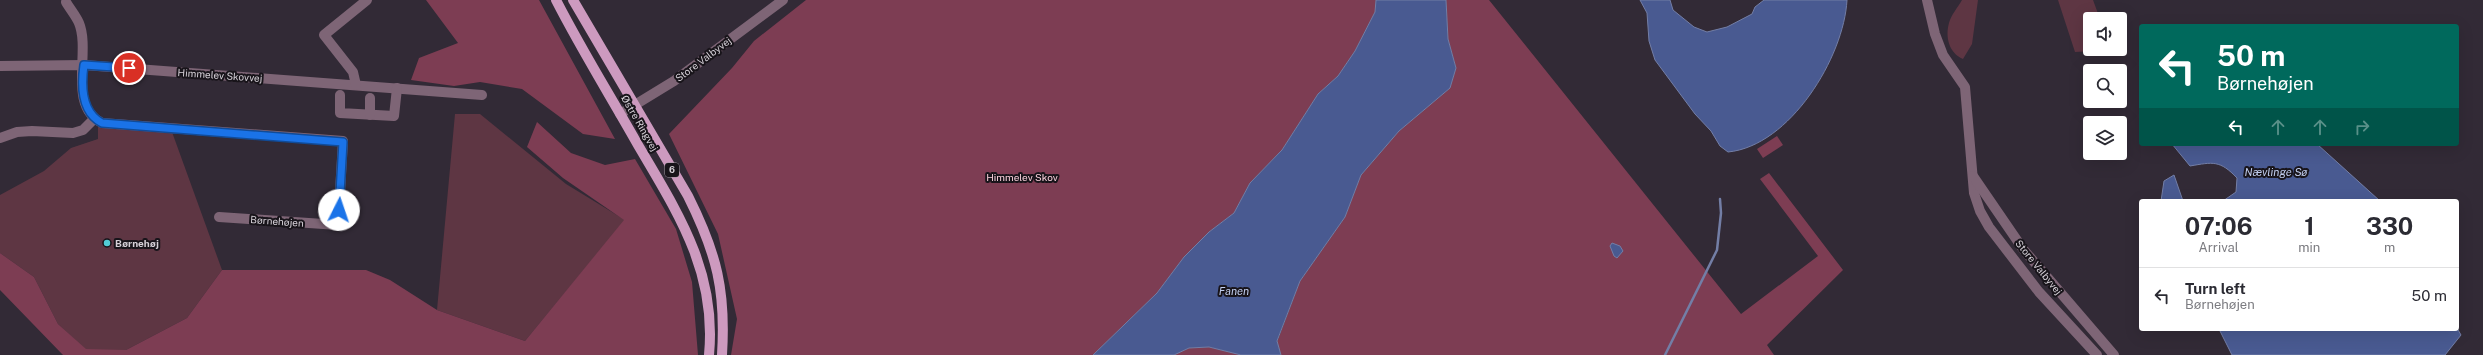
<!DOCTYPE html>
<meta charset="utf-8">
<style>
:root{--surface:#fff;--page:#f2f2f3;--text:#2b2b33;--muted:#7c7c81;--line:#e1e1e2}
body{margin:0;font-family:"Public Sans",sans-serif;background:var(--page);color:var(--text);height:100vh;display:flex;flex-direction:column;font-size:15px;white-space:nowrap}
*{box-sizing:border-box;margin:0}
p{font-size:13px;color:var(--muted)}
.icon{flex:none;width:22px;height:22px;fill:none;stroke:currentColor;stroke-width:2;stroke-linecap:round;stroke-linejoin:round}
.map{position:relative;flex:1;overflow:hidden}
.sheet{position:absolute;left:2139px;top:199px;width:320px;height:132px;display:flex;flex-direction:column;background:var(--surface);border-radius:4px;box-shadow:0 4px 16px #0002}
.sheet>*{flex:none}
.banner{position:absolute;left:2139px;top:24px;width:320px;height:122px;border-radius:4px;box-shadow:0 4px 16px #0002;background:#00695c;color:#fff;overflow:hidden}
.fabs{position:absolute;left:2083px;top:12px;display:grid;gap:8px}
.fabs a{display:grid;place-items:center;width:44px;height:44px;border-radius:4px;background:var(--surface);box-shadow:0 4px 16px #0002;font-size:20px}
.pin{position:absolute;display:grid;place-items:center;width:34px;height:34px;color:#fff;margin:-17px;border:2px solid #fff;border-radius:50%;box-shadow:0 1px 4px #0007}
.me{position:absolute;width:44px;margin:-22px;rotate:4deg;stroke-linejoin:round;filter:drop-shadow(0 0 3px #0008)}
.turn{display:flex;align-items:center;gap:14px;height:84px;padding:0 12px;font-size:18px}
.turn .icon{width:52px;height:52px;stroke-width:2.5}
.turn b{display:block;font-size:28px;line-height:34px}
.lanes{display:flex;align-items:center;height:38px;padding:0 12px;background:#0003;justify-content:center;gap:20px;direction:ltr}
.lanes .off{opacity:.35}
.eta{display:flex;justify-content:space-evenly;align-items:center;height:68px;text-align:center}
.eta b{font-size:24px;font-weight:700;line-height:28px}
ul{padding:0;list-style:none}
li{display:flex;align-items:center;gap:12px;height:56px;padding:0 12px;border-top:1px solid var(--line)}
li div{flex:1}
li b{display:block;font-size:15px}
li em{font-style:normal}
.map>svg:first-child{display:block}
</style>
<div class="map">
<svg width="2483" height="355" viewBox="0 0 2483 355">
<rect width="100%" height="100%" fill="#322a36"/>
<g fill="#5e3643">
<path d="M 1962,0 L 1978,0 L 1972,44 L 1963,59 C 1949,53 1945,37 1949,23 C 1951,15 1958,7 1962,0 Z"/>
<polygon points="2058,0 2093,0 2100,19 2090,19 2090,49 2111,50 2075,52"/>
<polygon points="455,114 480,114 566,184 625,220 525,341 437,310"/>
<polygon points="98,127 172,132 222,270 187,318 126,350 86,350 58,324 34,277 0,253 0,195 44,171 71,148 98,139"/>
</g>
<g fill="#7d3d53">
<polygon points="426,0 539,0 615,139 583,134 522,89 480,82 454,86 411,80 419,58 458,43"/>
<polygon points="806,0 1376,0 1375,12 1355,51 1338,76 1318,94 1282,150 1250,183 1234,213 1209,232 1184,257 1157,293 1093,355 731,355 737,319 718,234 669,134 732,68 754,41"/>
<polygon points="1446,0 1489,0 1741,314 1818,256 1760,179 1769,173 1843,270 1767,345 1774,355 1281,355 1277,342 1300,281 1345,217 1361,175 1399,131 1450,88 1456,68 1448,39"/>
<polygon points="537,122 571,153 605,165 635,159 676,229 692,282 698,355 63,355 0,290 0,253 34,277 58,324 86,349 126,350 187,318 222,270 366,270 390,280 437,310 525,341 624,220 563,178 527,147"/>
<polygon points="1777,136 1783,145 1763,158 1757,149"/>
<polygon points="1209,347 1241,355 1174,355 1189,348"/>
</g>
<g fill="#495a91" stroke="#737ea6">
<polygon points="1376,0 1446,0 1448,39 1456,68 1450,88 1399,131 1361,175 1345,217 1300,281 1277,341 1281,355 1241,355 1209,347 1189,348 1174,355 1093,355 1157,293 1184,257 1209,232 1234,213 1250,183 1282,150 1318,94 1338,76 1355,51 1375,12"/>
<path d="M 1640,0 L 1670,0 L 1673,10 L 1694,27 L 1707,32 L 1727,27 L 1752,14 L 1755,7 L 1764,0 L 1847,0 C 1844,57 1790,146 1728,152 L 1720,146 L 1711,131 L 1695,114 L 1655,60 L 1649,41 L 1647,13 Z"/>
<path d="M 2172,144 L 2317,144 L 2380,201 L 2223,201 L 2236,192 L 2237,178 C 2220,160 2213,162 2190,166 Z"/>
<polygon points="2174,175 2183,201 2161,201 2164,181"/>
<polygon points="1612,243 1620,246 1623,251 1617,258 1614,256 1610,246"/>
<polygon points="2457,328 2461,335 2445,355 2232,355 2219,329"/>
</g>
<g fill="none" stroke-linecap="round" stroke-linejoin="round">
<polyline stroke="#737ea6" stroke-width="2.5" points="1665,355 1717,250 1721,213 1720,199"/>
<g stroke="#7e6576" stroke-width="10">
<polyline points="1927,0 1935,34 1943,55 1965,87 1974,193 1980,211 1989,227 2039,292 2097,355"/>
<path d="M 66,2 C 70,9 76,16 79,23 C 91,52 67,106 102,123 L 343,141 L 338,225 L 219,217"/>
<polyline points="0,66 84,65 482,95"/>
<polyline points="356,85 353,72 324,35 367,0"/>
<polyline points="340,95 340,113 394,116 397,88"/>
<polyline points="620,114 674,81 783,0"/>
<polyline points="370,115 370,98"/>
<polyline points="0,138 17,132 32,131 73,133 83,130 94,119"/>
<polyline points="1973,176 2023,249 2114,355"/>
</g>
<g stroke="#cd9abf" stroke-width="10">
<path d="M 556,0 C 581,49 611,97 638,145 C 678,213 717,272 709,355"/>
<path d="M 573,0 L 688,196 C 717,254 726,291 722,355"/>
</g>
</g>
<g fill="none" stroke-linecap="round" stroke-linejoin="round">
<defs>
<path id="route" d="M 129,68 L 84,65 C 81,86 81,112 102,123 L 343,142 L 339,210"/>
</defs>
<use href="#route" stroke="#114b97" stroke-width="10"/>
<use href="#route" stroke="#1a73e8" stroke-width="7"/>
</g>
<circle fill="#52ccd5" stroke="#18141a" stroke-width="1.5" cx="107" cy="243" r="4"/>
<g text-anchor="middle" stroke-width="4" stroke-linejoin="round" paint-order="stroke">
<rect fill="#18141a" stroke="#9d989f" stroke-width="1" x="665" y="163" width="14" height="14" rx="3"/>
<g font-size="9" font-weight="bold" fill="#d6d1d8">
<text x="672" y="173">6</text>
</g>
<g font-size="10" fill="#d6d1d8" stroke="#18141a">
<text transform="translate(703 59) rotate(-37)" y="4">Store Valbyvej</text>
<text transform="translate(220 75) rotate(4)" y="4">Himmelev Skovvej</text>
<text transform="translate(640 123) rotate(60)" y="4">Østre Ringvej</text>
<text transform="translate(277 221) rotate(4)" y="4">Børnehøjen</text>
<text transform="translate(2039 267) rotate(51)" y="4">Store Valbyvej</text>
</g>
<g font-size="10" fill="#fad1dc" stroke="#18141a">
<text x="1022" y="181">Himmelev Skov</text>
</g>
<g font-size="10" font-weight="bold" fill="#d6d1d8" stroke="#18141a" text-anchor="start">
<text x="115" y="247">Børnehøj</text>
</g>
<g font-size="11" font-style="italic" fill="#c1ceef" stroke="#18141a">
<text x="2276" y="176">Nævlinge Sø</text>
<text x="1234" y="295">Fanen</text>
</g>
</g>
</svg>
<div class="fabs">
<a><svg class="icon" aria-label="sound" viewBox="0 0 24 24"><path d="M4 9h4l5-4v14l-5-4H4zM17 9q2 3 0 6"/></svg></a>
<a><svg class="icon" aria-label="search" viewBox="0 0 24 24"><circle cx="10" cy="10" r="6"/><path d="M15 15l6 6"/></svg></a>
<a><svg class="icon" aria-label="layers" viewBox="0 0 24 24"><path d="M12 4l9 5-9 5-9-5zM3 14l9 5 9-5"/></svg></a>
</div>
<div class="pin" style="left:129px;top:68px;background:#d93025"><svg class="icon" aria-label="arrive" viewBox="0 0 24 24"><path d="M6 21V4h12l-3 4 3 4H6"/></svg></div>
<svg class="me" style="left:339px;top:210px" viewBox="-20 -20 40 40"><circle r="19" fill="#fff"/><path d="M0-13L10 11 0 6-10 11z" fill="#1a73e8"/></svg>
<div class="banner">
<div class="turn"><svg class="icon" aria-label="left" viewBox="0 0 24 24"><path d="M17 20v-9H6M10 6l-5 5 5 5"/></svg><div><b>50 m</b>Børnehøjen</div></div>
<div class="lanes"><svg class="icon" aria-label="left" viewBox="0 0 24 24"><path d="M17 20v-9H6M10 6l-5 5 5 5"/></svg><svg class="icon off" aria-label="ahead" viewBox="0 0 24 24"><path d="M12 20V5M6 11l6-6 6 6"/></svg><svg class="icon off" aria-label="ahead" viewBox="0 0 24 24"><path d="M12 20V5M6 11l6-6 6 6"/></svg><svg class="icon off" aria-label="right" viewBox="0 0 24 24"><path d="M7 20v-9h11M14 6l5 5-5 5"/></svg></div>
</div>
<section class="sheet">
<div class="eta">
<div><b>07:06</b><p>Arrival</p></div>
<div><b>1</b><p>min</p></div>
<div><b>330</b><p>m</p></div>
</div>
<ul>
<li><svg class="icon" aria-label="left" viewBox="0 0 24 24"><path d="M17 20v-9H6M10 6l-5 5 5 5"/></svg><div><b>Turn left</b><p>Børnehøjen</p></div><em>50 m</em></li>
</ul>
</section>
</div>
